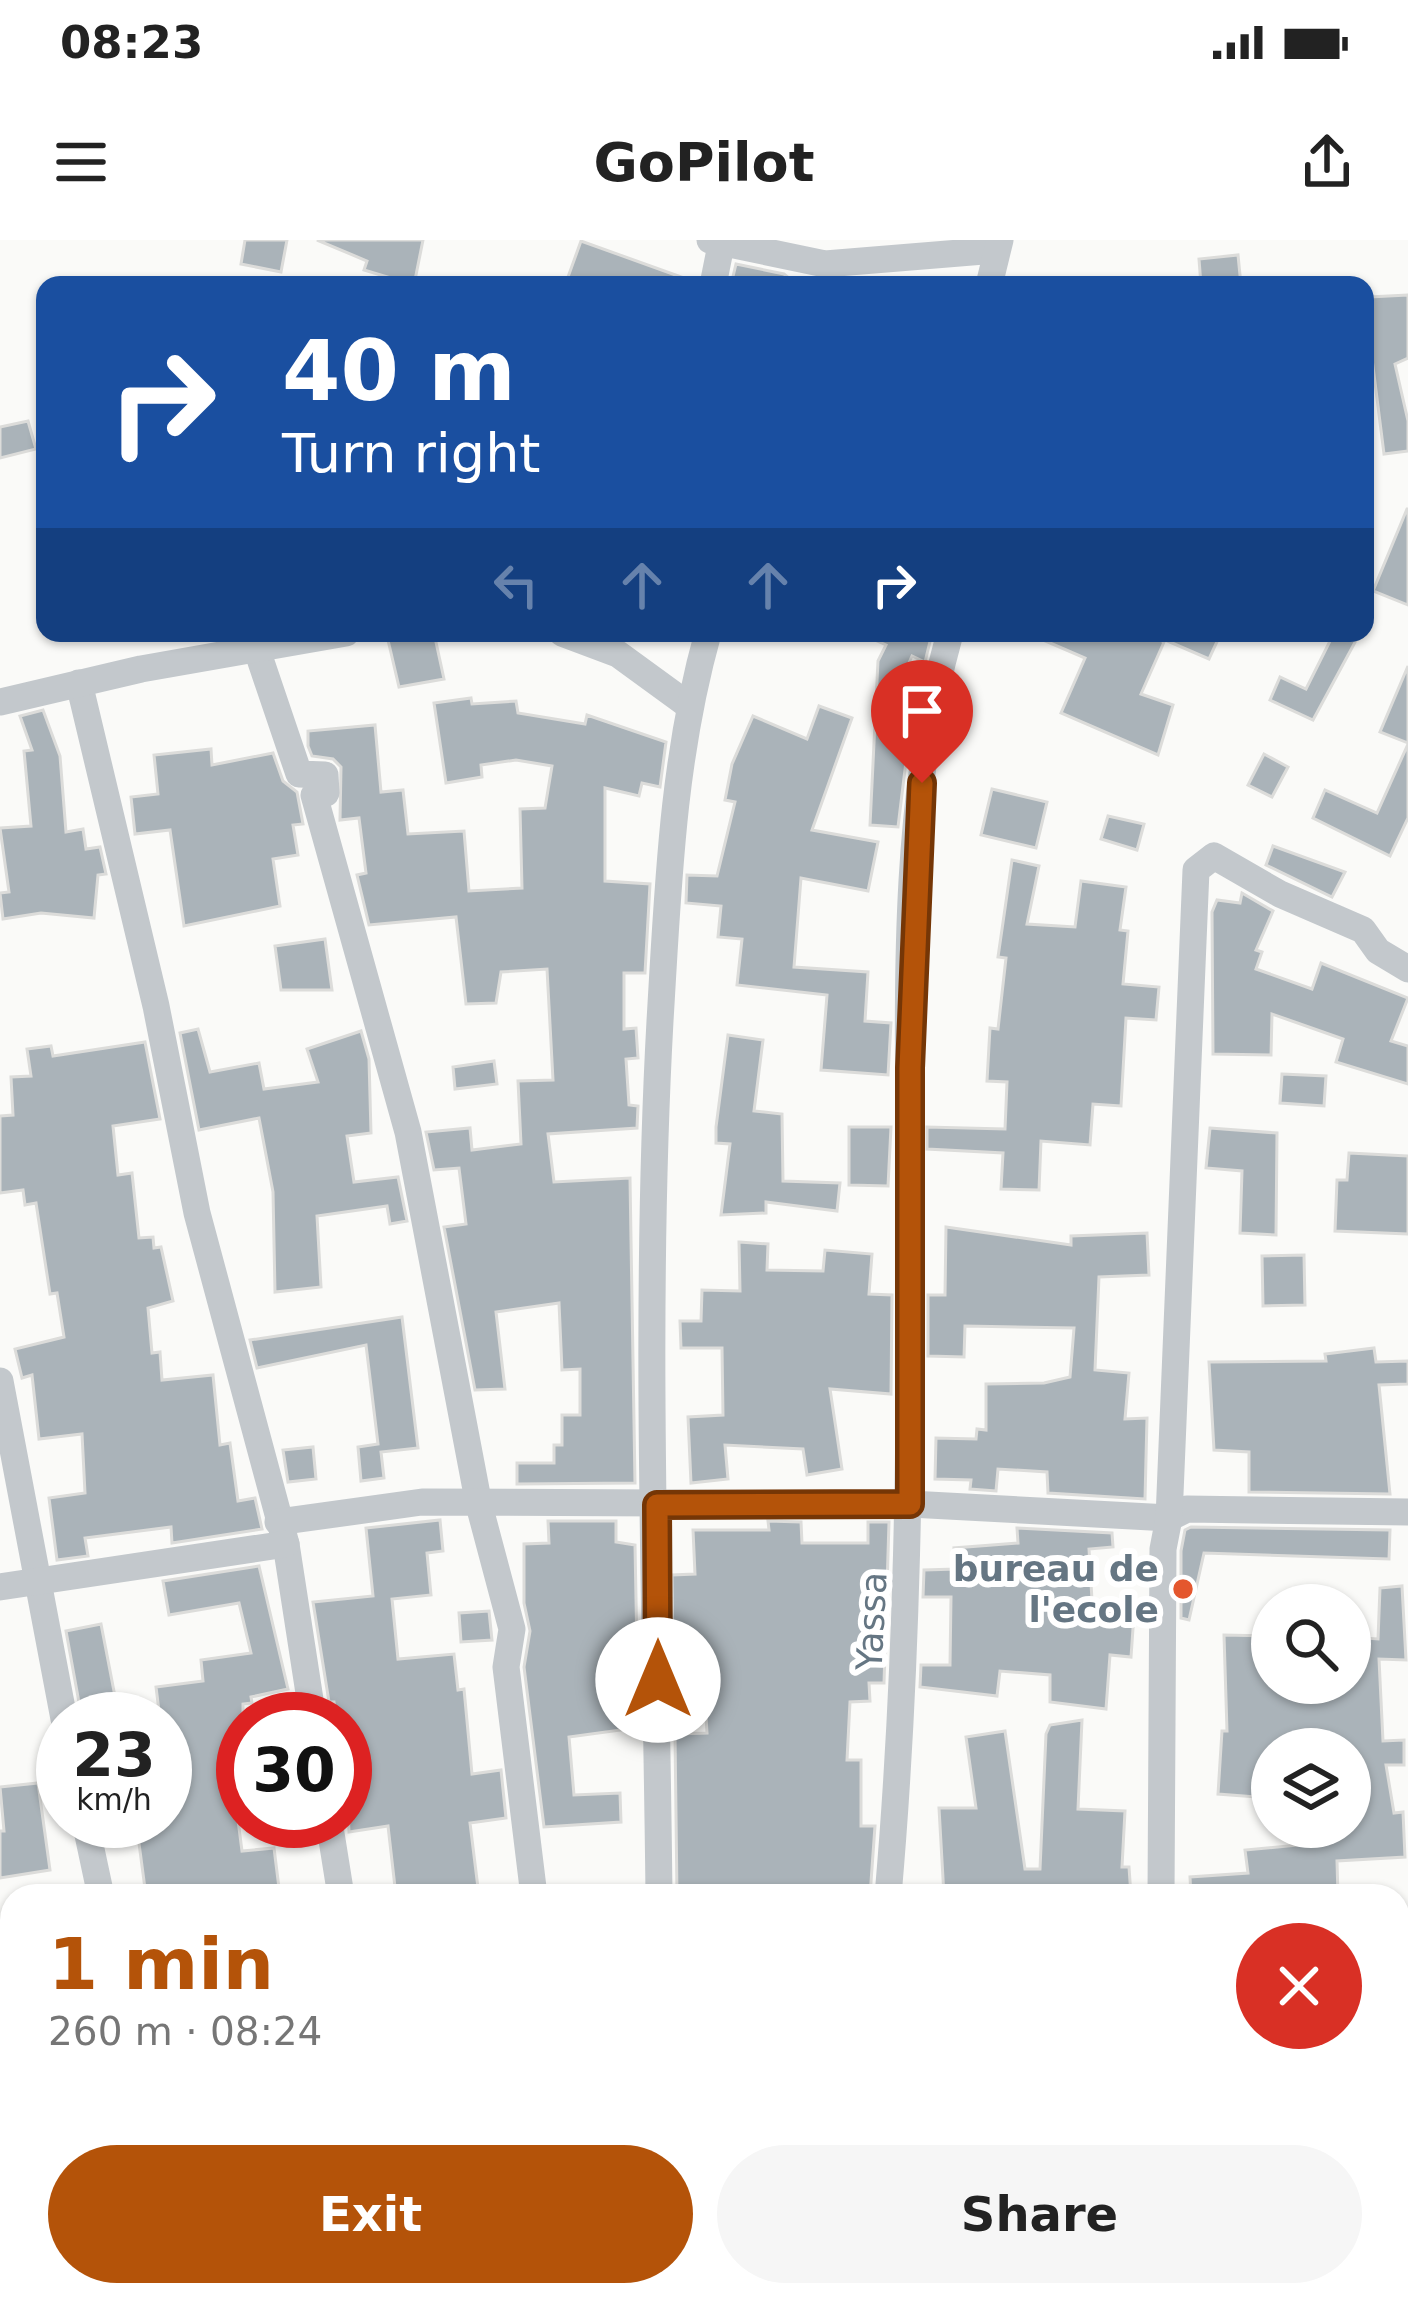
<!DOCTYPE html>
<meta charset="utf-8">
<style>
:root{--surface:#fff;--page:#f6f6f6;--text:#222;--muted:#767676;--accent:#b45309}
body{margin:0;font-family:"DejaVu Sans",sans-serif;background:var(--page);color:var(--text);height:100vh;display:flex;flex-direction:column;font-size:45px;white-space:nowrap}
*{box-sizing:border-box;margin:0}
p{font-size:39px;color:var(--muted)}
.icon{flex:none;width:66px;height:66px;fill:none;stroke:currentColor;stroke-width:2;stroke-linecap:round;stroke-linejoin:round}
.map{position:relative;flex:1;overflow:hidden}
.drawer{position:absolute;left:0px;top:1644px;width:1410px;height:423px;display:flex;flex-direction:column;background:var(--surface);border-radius:36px 36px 0 0;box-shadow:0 3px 9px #0004}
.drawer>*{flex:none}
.guide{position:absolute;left:36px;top:36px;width:1338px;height:366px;border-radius:24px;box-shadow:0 3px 9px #0004;background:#1a4fa0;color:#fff;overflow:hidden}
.tools{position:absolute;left:1251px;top:1344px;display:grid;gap:24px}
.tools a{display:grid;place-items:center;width:120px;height:120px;border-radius:50%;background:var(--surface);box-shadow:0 3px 9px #0004;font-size:60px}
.speed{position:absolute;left:36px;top:1452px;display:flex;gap:24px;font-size:60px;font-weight:700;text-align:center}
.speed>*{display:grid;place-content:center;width:156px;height:156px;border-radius:50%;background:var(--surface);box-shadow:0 3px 9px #0004;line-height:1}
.speed small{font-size:30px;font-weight:400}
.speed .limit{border:18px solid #d22;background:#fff;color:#111}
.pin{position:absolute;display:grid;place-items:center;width:102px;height:102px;color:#fff;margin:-123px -51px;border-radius:50% 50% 50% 0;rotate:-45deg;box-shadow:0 0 12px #0007}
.pin .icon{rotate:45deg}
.me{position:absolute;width:132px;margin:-66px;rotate:0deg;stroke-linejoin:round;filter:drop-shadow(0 0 9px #0008)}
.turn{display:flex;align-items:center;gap:42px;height:252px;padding:0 48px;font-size:54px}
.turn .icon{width:156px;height:156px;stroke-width:2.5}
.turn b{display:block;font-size:84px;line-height:102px}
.lanes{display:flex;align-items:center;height:114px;padding:0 48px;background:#0003;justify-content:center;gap:60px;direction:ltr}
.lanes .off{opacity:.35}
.round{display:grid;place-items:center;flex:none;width:126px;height:126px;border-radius:63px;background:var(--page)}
.head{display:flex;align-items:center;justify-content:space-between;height:204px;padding:0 48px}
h1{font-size:72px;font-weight:700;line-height:90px;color:var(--accent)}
.cta{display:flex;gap:24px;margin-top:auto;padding:24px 48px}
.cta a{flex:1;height:138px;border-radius:72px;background:var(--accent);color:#fff;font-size:48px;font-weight:700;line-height:138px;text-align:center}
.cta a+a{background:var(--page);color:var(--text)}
.status{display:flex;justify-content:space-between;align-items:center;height:84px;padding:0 60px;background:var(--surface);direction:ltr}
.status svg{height:33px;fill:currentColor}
header{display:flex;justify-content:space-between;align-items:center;height:156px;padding:0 48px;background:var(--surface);font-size:54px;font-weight:700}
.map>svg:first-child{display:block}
</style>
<div class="status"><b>08:23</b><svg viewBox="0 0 49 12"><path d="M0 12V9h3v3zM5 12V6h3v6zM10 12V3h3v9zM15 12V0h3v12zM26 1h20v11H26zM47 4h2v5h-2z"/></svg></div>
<header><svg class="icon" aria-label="menu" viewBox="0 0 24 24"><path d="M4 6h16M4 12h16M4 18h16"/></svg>GoPilot<svg class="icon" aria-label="share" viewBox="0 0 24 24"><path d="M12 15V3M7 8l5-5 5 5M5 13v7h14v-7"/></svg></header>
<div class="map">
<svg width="1408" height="2066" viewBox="0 0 1408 2066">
<rect width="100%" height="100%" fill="#fafaf8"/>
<g fill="#aab3b9" stroke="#dcdcda" stroke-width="3">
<polygon points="245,0 287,0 281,32 241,24"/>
<polygon points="317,0 423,0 414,45 364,30 367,21"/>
<polygon points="581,1 695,42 694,45 591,45 568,37"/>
<polygon points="1238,15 1241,45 1201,45 1199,19"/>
<polygon points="736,24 784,34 797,45 731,45"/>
<polygon points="1408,55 1408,118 1395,124 1408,181 1408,211 1384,214 1365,63 1369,57"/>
<polygon points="28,181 36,209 0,218 0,187"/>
<polygon points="1407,269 1408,269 1408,365 1373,351"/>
<polygon points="434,393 444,439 399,447 388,400"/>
<polygon points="859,393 932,393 925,422 912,416 879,492 908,505 898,587 870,585 878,421 886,405"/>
<polygon points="1027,393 1119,393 1136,400 1144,393 1164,402 1141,454 1173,465 1158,515 1061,473 1085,418"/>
<polygon points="1149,393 1221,393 1209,419"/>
<polygon points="1334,393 1360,393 1313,480 1270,460 1280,437 1306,449"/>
<polygon points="1408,426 1408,503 1380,492"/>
<polygon points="471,458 472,464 516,461 518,473 585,484 587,475 666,502 660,547 642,543 639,556 605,548 605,641 650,644 645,733 624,733 624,789 636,788 638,818 626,819 629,865 638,866 637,888 548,894 554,942 630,938 635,1243 517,1244 517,1223 554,1223 554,1205 562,1205 562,1175 580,1175 580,1129 562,1130 559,1063 496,1072 505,1149 475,1150 444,987 466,984 459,928 434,930 426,892 470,888 472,910 521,904 518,841 553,840 547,729 501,732 496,763 466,764 456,677 369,685 357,635 366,633 359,578 340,580 341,527 333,519 312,516 308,506 308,491 375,485 381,552 403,550 408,594 464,591 469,651 522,648 520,569 545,568 552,526 516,520 481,525 482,537 446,543 434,463"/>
<polygon points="819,466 852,478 812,590 878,602 868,651 801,638 794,727 868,732 865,781 891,783 888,835 821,830 827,755 737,745 742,699 718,697 721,666 686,663 687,635 717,636 735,562 725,560 732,524 753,476 807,499"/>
<polygon points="43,470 60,516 66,592 83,589 86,609 100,607 106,634 98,635 94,678 41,673 3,679 0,653 9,652 0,588 31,586 24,511 32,510 20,476"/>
<polygon points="1408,504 1408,578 1390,616 1313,578 1325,550 1377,573"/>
<polygon points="211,509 212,525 273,513 283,541 297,552 303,584 293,585 298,615 273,619 280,666 184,686 170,590 135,594 131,557 158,554 154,515"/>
<polygon points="1264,514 1288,527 1272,557 1248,545"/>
<polygon points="992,549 1047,562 1036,608 981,595"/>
<polygon points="1108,576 1144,584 1137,610 1101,599"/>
<polygon points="1273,606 1345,632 1332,657 1266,625"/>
<polygon points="1012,620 1039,626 1027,684 1075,687 1081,641 1126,647 1120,690 1128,691 1123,744 1159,747 1156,780 1126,778 1121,866 1093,864 1090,905 1041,901 1039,950 1001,949 1003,913 927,909 927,887 1005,889 1007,842 987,841 990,788 998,789 1006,718 998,717"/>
<polygon points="1242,653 1273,671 1256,710 1262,712 1256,729 1312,749 1321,723 1408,758 1391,801 1408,806 1408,844 1336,822 1343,799 1272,774 1271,815 1213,814 1212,672 1217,660 1240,663"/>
<polygon points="325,699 332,750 281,750 275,706"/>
<polygon points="198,789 210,832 259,823 264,849 318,842 307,809 361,791 369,819 371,893 347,896 354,942 398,937 407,981 390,984 387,966 317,976 321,1047 275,1052 273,952 259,878 199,890 180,793"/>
<polygon points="728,795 763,800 754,871 782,874 783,941 840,943 837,971 766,962 766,973 721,975 730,904 716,903 716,887"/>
<polygon points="145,802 160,879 113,886 118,935 132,933 139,998 153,997 154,1008 161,1007 173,1061 148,1068 152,1113 160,1112 162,1140 213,1135 220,1205 230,1203 238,1261 255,1258 262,1289 172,1303 171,1287 85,1298 88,1316 57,1320 49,1258 85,1253 82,1194 39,1199 32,1135 22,1138 15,1109 64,1097 57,1053 50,1054 36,963 25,965 23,950 0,953 0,876 13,875 11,837 31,836 27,809 51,806 53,816"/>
<polygon points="494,821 497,844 455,849 453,827"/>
<polygon points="1282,834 1326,836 1324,866 1280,863"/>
<polygon points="849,887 891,887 888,946 849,945"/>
<polygon points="1210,888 1277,893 1276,995 1240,993 1242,931 1206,928"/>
<polygon points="1349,913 1408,916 1408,994 1335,991 1337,940 1347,940"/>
<polygon points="946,987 1071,1005 1071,996 1147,993 1149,1035 1099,1037 1095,1130 1129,1133 1125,1179 1147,1178 1145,1259 1048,1253 1047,1232 998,1229 996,1251 970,1249 971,1240 935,1239 936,1198 976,1199 977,1189 986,1190 986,1144 1044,1143 1070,1137 1074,1088 965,1086 964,1117 928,1116 928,1055 945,1055"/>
<polygon points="739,1002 768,1004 767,1030 823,1031 825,1010 872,1014 869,1054 892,1055 891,1154 830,1149 842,1229 807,1235 803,1209 725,1205 728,1239 691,1243 688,1177 723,1175 722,1108 681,1108 680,1081 701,1081 702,1050 740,1051"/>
<polygon points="1304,1015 1305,1065 1263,1066 1262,1016"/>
<polygon points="402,1077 418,1208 381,1212 384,1238 361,1241 358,1207 378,1204 366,1105 257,1128 250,1100"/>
<polygon points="1374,1108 1376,1122 1408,1121 1408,1144 1379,1145 1390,1254 1249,1252 1249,1212 1214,1210 1209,1122 1326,1121 1325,1114"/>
<polygon points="313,1207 316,1239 288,1242 283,1210"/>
<polygon points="440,1280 443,1311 427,1313 431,1355 392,1359 398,1419 454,1414 458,1450 464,1449 472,1534 501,1530 506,1578 470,1583 479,1656 396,1656 388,1586 349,1592 345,1479 336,1479 334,1462 329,1462 313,1362 373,1356 366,1288"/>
<polygon points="548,1281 616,1281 616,1302 635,1305 637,1412 630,1412 632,1424 619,1426 628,1489 569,1497 574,1555 620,1553 621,1582 544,1587 524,1427 530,1391 524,1363 524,1304 549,1303"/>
<polygon points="768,1281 801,1282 802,1303 868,1303 868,1282 889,1282 884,1443 869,1443 870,1461 850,1462 847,1520 861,1520 861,1586 875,1586 870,1656 677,1656 675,1494 707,1493 702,1407 673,1409 672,1335 695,1334 693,1290 769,1290"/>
<polygon points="1191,1287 1390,1290 1389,1319 1204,1313 1189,1380 1181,1378 1181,1311 1185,1290"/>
<polygon points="1017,1288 1112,1293 1113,1307 1089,1309 1092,1360 1114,1362 1114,1372 1134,1374 1131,1417 1110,1415 1106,1469 1050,1462 1050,1435 1000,1431 997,1456 920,1447 921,1425 950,1425 951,1357 923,1357 924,1330 956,1329 954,1308 1018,1303"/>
<polygon points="259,1326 288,1449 251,1457 252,1463 243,1464 243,1532 232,1534 242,1611 274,1608 280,1656 201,1656 201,1651 146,1656 136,1581 165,1581 169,1542 165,1479 160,1479 156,1447 203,1441 201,1420 251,1413 239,1363 169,1375 163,1341"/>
<polygon points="1402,1346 1406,1420 1379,1419 1383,1501 1404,1500 1404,1525 1386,1525 1394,1573 1403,1572 1405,1617 1337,1621 1338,1656 1191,1656 1190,1637 1248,1633 1245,1610 1299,1605 1299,1587 1350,1587 1350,1509 1272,1509 1269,1558 1218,1554 1222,1491 1227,1491 1224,1395 1272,1396 1272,1443 1350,1443 1350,1397 1378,1399 1380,1348"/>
<polygon points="489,1371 492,1400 461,1402 459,1373"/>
<polygon points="101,1384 118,1472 114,1479 82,1479 66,1391"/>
<polygon points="1082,1480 1078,1569 1125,1571 1122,1627 1129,1627 1131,1656 944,1656 939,1568 976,1568 966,1497 1005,1491 1025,1629 1040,1629 1046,1494 1050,1485"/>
<polygon points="38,1543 50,1630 0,1638 0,1591 4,1591 0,1547"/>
</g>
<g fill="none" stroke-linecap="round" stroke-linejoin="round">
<g stroke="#c3c8cc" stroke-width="27">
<polyline points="710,0 825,24 996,10"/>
<polyline points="713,45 722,0"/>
<polyline points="989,45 1000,0"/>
<polyline points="562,393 618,414 688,465"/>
<polyline points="257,410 299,534 325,535 326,553 314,555 408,892 479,1265 512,1389 506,1427 534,1656"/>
<polyline points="79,443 156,766 197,973 286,1304 313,1479"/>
<polyline points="0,462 141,429 346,393"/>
<polyline points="0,1141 64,1479"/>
<polyline points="278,1282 422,1262 910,1264 1169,1278 1187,1269 1408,1272"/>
<polyline points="0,1347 286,1304"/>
<polyline points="85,1581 101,1656"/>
<polyline points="329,1581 341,1656"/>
<path d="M 659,1656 C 656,1365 644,1071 660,781 C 668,649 672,521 708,393"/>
<path d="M 888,1656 C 908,1428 910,1202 910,973 C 909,782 898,578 950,393"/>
<polyline points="1161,1656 1163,1309 1169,1278 1196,630 1214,616 1280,654 1363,690 1378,711 1408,729"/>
<polyline points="1398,1737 1408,1737"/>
<polyline points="0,2031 12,2028"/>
<polyline points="170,2055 171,2066"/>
<polyline points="423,2055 425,2066"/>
<polyline points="712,2055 714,2066"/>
<polyline points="919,2055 921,2066"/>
<polyline points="1166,2055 1168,2066"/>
</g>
</g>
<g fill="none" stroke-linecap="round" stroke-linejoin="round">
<defs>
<polyline id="route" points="658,1440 657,1265 910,1264 910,828 922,543"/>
</defs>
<use href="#route" stroke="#753606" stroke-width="30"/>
<use href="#route" stroke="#b45309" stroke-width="21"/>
</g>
<circle fill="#e4572e" stroke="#fff" stroke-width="4.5" cx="1183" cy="1349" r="12"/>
<g text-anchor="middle" stroke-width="12" stroke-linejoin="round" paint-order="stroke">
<g font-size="36" font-weight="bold" fill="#657683" stroke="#fff" text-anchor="end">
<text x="1159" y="1341">bureau de<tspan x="1159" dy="41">l'ecole</tspan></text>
</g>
<g font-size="36" fill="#657683" stroke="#fff">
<text transform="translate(871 1381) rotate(-87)" y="13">Yassa</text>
</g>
</g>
</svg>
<div class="tools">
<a><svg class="icon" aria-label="search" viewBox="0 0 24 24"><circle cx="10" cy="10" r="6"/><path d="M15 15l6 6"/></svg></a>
<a><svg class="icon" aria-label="layers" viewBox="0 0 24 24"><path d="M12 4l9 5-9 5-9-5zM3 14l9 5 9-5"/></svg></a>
</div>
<div class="speed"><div>23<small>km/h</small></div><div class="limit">30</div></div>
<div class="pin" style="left:922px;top:543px;background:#d93025"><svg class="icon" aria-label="arrive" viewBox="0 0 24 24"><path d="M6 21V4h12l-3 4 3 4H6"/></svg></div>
<svg class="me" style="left:658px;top:1440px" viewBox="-20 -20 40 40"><circle r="19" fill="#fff"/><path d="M0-13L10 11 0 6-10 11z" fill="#b45309"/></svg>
<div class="guide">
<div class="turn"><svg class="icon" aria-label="right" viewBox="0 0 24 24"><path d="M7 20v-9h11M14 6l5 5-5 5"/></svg><div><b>40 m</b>Turn right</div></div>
<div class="lanes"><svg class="icon off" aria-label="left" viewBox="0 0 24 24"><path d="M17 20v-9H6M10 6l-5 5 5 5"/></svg><svg class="icon off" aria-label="ahead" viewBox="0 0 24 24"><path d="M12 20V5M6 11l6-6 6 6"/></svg><svg class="icon off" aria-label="ahead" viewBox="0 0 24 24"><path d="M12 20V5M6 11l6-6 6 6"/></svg><svg class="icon" aria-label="right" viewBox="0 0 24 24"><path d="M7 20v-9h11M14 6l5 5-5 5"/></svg></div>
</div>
<section class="drawer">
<div class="head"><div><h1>1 min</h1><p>260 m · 08:24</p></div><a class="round" style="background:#d93025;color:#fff"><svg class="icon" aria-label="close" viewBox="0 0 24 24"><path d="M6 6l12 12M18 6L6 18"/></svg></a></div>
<div class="cta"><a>Exit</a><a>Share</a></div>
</section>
</div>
